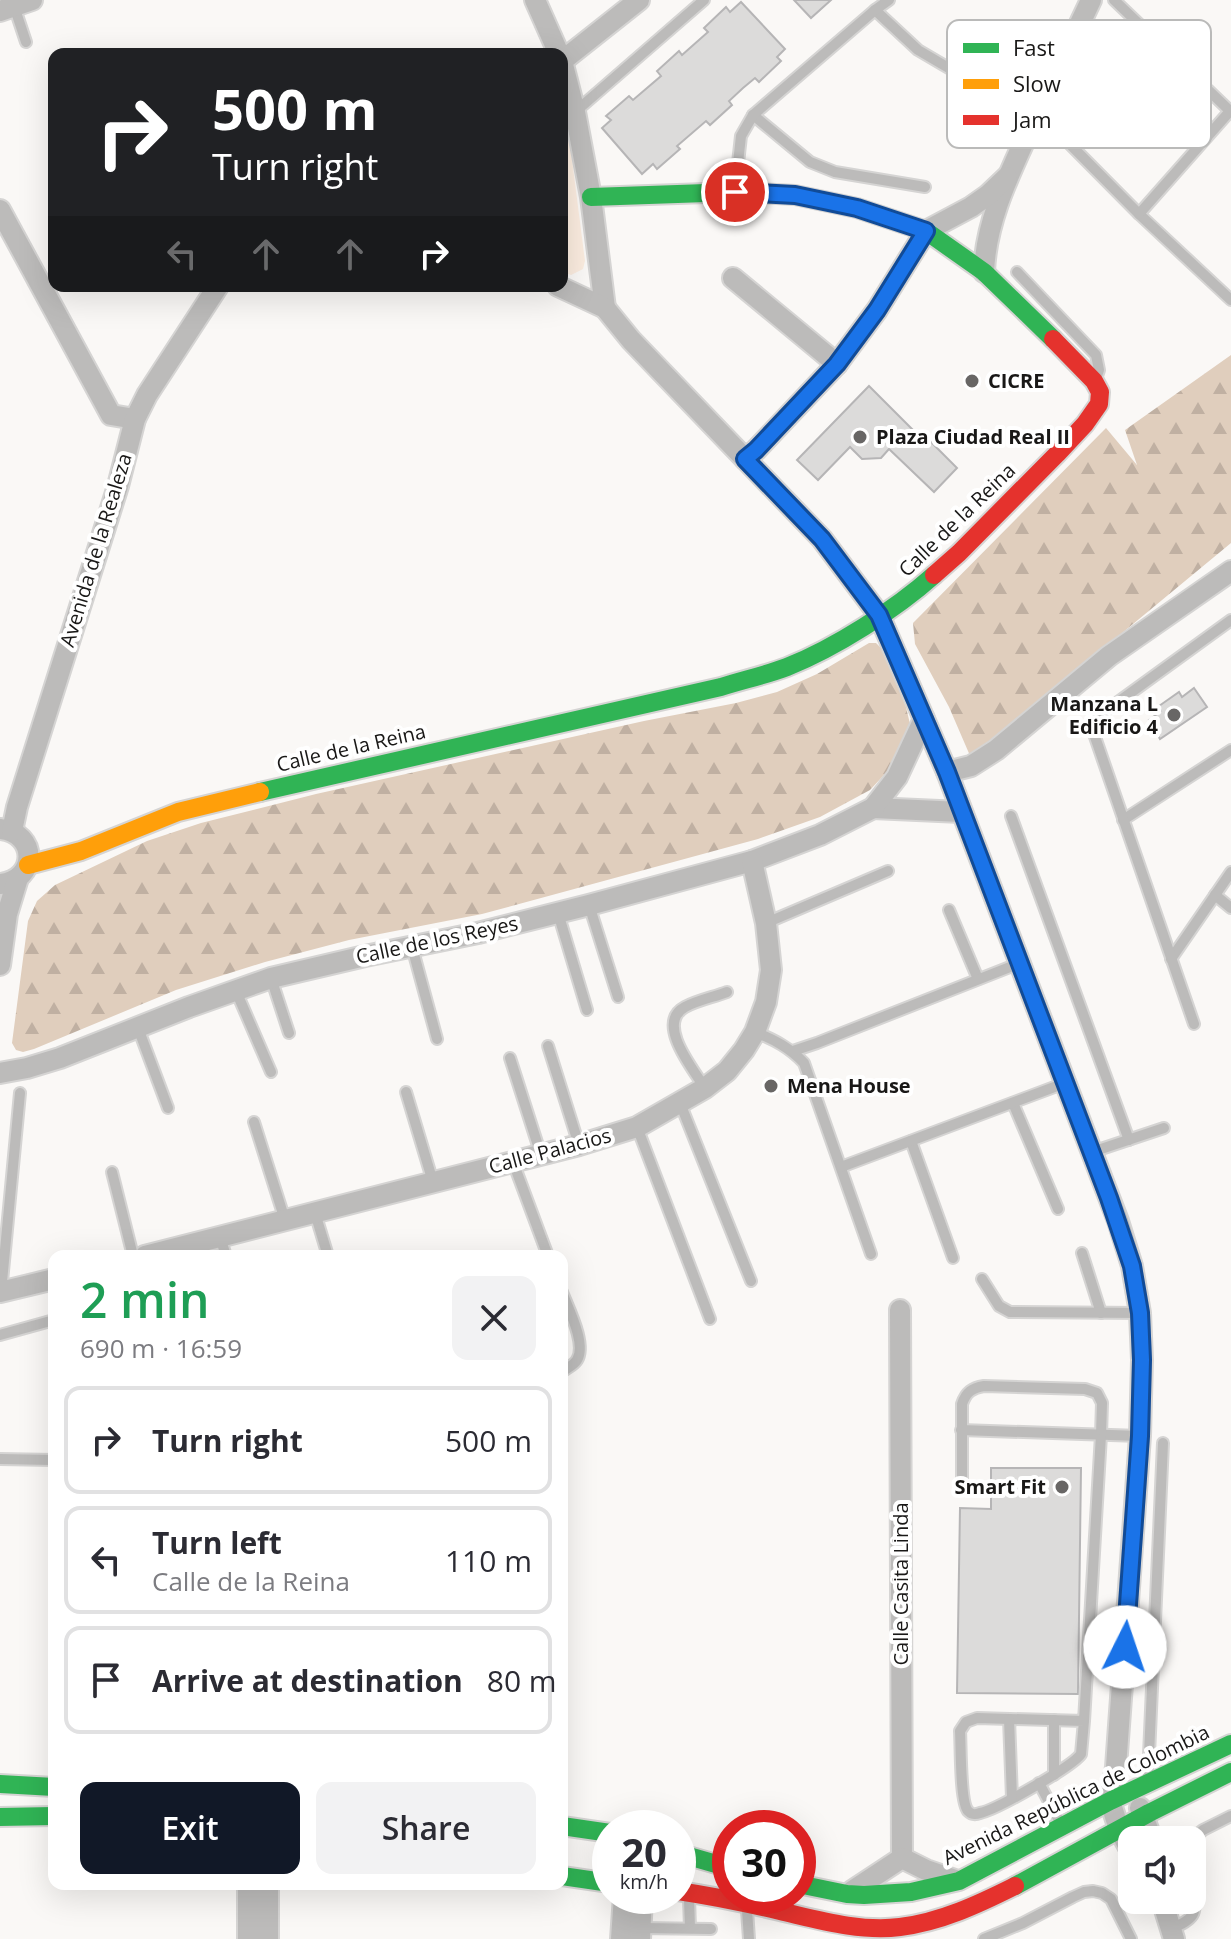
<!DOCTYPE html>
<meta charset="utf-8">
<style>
:root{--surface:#fff;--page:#f2f2f3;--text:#2b2b33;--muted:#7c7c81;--line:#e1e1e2;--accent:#111827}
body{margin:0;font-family:"Open Sans",sans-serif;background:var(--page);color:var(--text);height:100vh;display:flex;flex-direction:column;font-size:30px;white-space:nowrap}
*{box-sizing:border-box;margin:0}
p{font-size:26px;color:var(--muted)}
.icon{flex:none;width:44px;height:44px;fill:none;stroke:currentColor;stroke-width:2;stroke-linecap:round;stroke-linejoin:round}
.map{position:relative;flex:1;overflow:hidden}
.side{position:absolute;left:48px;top:1250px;width:520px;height:640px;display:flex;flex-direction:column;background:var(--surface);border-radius:16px;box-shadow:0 8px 32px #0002}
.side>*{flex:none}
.top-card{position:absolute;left:48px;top:48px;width:520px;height:244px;border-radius:16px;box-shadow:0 8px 32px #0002;background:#202124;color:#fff;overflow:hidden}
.fabs{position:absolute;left:1118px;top:1826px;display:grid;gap:16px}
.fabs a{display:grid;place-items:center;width:88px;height:88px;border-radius:16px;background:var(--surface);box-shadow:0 8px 32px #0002;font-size:40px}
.speed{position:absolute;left:592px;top:1810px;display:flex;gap:16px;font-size:40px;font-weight:700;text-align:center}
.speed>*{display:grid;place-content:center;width:104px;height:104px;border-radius:50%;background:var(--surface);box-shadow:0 8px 32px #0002;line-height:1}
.speed small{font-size:20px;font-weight:400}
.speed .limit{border:12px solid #d22;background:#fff;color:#111}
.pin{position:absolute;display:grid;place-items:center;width:68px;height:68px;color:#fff;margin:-34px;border:4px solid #fff;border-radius:50%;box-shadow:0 2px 8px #0007}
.me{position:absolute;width:88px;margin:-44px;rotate:4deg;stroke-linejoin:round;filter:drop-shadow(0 0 6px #0008)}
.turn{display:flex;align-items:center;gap:28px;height:168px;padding:0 32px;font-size:36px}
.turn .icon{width:104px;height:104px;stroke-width:2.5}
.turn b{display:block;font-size:56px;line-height:68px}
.lanes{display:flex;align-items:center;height:76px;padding:0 32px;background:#0003;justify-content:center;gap:40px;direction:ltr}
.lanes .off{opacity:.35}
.round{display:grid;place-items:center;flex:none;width:84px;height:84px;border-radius:16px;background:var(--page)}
.summary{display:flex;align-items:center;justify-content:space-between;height:136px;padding:0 32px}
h1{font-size:48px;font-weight:600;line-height:60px;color:#1e9e55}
.cta{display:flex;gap:16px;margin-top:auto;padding:16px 32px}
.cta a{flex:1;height:92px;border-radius:16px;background:var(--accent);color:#fff;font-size:32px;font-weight:600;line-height:92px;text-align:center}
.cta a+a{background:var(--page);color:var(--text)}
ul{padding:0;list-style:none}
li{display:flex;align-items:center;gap:24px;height:108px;margin:0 16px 12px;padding:0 16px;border:4px solid var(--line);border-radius:16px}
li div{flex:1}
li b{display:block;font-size:30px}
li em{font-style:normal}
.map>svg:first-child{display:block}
</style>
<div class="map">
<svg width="1231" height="1939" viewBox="0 0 1231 1939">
<defs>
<pattern id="forest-firs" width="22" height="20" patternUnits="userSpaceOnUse" patternTransform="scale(2)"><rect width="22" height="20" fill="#e0cebd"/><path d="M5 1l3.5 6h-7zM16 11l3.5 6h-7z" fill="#c0b0a2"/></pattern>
</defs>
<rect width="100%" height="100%" fill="#faf8f6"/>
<polygon fill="#fbecdf" points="562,98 565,105 585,261 583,269 571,275 562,272"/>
<g fill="url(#forest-firs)">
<polygon points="1231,355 1231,543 971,758 949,707 915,644 913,623 1106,428 1137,465 1125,430"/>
<polygon points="869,643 876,643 884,651 906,707 910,724 909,740 899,759 870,790 820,817 758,839 482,914 349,940 265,962 176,990 34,1049 23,1052 16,1050 12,1043 28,921 37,901 55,885 147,841 201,823 316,794 644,721 736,703 777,692 817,674"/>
</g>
<g fill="#dcdbda" stroke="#b6b5b6" stroke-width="2">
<polygon points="794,0 831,0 811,18"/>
<polygon points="741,2 785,49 777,57 781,61 759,82 755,78 743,88 729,101 732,105 710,125 706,121 677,146 680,149 657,169 653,164 642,174 602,128 611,120 606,116 629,96 633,100 661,76 657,71 679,51 682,55 708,32 704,28 726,7 730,12"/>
<polygon points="869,386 921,438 924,435 957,468 934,492 889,449 881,458 862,459 850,447 818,480 797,460"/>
<polygon points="1194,688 1207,707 1160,739 1149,720 1161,711 1159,706 1179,692 1182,697"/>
<polygon points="991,1468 1081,1468 1078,1694 957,1693 960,1508 991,1509"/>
</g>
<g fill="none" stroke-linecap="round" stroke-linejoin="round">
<defs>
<g id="lane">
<polyline points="1114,0 1231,112"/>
<polyline points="14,6 26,42"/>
<polyline points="875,10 918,50 952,70 1038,112 1139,214 1231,300"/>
<polyline points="575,112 704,0"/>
<polyline points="753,115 810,162 835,172 925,187"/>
<polyline points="735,190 741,136 753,115 875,10 889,0"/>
<polyline points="1139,214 1230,111"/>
<polyline points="1017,272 1096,355 1099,370 1097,376"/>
<polyline points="1011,816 1129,1140"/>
<polyline points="1123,820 1231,750"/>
<polyline points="1215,895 1231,908"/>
<polyline points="589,905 618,997"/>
<polyline points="949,910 978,979"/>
<polyline points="558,913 587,1010"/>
<polyline points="766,923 888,871"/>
<polyline points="412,947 437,1039"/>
<polyline points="1171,959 1231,872"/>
<polyline points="271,978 289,1033"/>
<polyline points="236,991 271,1072"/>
<polyline points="1194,1024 1094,734 1099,718 1107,710 1231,620"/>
<polyline points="138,1028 168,1108"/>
<path d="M 755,1032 C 775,1040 790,1048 804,1063 L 871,1254"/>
<polyline points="548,1046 579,1145"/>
<polyline points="793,1051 817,1043 1020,963"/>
<polyline points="510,1058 541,1155"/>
<path d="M 705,1088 C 693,1069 655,1023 685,1007 C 698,1000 714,997 727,992"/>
<polyline points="406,1092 433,1182"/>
<polyline points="680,1103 751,1281"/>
<polyline points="1013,1103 1058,1209"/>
<polyline points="254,1122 285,1220"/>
<polyline points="637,1127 710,1319"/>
<polyline points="911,1141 953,1258"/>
<polyline points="1092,1152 1164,1128"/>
<polyline points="513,1162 548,1256"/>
<polyline points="841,1167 1065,1083"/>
<polyline points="112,1172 133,1256"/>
<polyline points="315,1213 328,1256"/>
<polyline points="220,1237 226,1256"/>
<polyline points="1082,1253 1101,1313"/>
<polyline points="982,1279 999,1306 1010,1312 1140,1313"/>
<polyline points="1,1292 20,1093"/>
<path d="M 562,1292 C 568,1308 587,1344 577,1360 C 574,1365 567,1368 562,1372"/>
<polyline points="0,1335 54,1320"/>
<polyline points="961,1430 1140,1436"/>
<polyline points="0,1459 54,1460"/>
<path d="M 962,1489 L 962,1404 C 966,1392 972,1388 984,1386 L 1085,1389 L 1097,1393 L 1102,1403 L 1101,1435 L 1084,1721 L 1081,1754 C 1073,1766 996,1810 980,1813 C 975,1815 972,1815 968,1811 C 960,1802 961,1746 960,1731 L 966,1722 L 977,1718 L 1084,1721"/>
<polyline points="1009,1719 1012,1798"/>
<polyline points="1054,1775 1054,1720"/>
<polyline points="1148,1777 1163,1443"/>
<polyline points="1039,1783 1061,1824"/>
<polyline points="1191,1840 1203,1830 1231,1816"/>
<polyline points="689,1898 690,1928"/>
<polyline points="747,1910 749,1939"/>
<polyline points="640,1928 711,1929"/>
<path d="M 1171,1929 C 1193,1919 1199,1915 1192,1890"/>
<polyline points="984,1939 1023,1923 1073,1897 1084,1892 1093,1891 1102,1893 1111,1899 1131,1939"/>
</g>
<g id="street">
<polyline points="535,0 559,54"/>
<polyline points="0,11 32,0"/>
<polyline points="562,61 575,112 591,197 605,308"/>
<polyline points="562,61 639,0"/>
<polyline points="0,210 111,415 135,419"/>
<path d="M 984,272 C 986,218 1011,171 1033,122 C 1052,81 1072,41 1091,0"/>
<polyline points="733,278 837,364"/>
<polyline points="558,286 605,308 631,340 822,539 879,615 947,772 1118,1221 1132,1266 1140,1313 1142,1360 1140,1436 1116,1767 1110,1801 1119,1829 1132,1853"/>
<polyline points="745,459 756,450 837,364 877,310 926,231 971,207 988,195 1007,177"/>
<polyline points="947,772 971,766 996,750 1109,656 1231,571"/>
<polyline points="873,808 961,812"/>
<path d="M 0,829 C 38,833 38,880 0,884"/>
<polyline points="12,831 17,807 118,486 135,419 147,395 218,286"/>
<polyline points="0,965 7,914 18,878"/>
<polyline points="0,1073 27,1068 60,1058 189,1007 271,978 365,956 478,933 589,905 752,861 820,835 873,808 897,777 924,719"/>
<polyline points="145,1256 579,1145 637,1127 705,1088 727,1071 744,1050 755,1032 766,1002 771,970 766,923 752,861"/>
<polyline points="0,1292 54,1279"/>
<polyline points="900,1310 902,1858"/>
<polyline points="1140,1808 1152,1840"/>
<polyline points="902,1858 926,1870 955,1880"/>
<polyline points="248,1884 248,1939"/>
<polyline points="268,1884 268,1939"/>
<polyline points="852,1891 902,1858"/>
<polyline points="1162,1900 1174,1939"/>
<polyline points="621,1939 624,1896"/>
<polyline points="640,1939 642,1896"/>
</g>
<g id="fast">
<polyline points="591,197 735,192 795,195 857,208 926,231 984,272 1053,339"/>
<path d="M 260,792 L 721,687 C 743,680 766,675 787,667 C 835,648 896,609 934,575"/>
<polyline points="0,1784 54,1787"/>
<polyline points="0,1817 54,1816"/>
<polyline points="562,1826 610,1833"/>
<polyline points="678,1853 730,1868"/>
<polyline points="562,1876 610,1883"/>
<polyline points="798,1884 847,1894 864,1895 911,1892 959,1881 1110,1801 1231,1744"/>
<polyline points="1015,1886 1149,1813 1231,1772"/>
</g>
<polyline id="slow" points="28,865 81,851 178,812 260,792"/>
<g id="jam">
<polyline points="934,575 959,553 1057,454 1085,424 1099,404 1100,392 1094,381 1053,339"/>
<path d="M 678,1891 C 712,1896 746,1903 780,1911 C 819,1920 860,1932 900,1927 C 941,1922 979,1904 1015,1886"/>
</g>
</defs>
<use href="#lane" stroke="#d5d4d3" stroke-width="14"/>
<use href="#street" stroke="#d5d4d3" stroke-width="24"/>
<use href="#fast" stroke="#d5d4d3" stroke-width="22"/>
<use href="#slow" stroke="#d5d4d3" stroke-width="22"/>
<use href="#jam" stroke="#d5d4d3" stroke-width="22"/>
<use href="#lane" stroke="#bcbbba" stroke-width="10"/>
<use href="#street" stroke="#bcbbba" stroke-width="20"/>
<use href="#fast" stroke="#30b455" stroke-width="18"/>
<use href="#slow" stroke="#ff9f0a" stroke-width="18"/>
<use href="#jam" stroke="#e5322d" stroke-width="18"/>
</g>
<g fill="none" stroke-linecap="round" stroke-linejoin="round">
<defs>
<polyline id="route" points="735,192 795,195 857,208 926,231 877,310 837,364 756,450 745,459 822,539 879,615 947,772 1109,1198 1132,1266 1140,1313 1142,1360 1140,1436 1125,1647"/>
</defs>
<use href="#route" stroke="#114b97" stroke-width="20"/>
<use href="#route" stroke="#1a73e8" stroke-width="14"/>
</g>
<g fill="#686665" stroke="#fff" stroke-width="3">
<circle cx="972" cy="381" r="8"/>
<circle cx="860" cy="437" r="8"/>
<circle cx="1174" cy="715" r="8"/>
<circle cx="771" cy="1086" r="8"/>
<circle cx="1062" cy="1487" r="8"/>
</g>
<g text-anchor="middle" stroke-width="8" stroke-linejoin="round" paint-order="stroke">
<g font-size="20" font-weight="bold" fill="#191817" stroke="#fff" text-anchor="start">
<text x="988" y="388">CICRE</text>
<text x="876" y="444">Plaza Ciudad Real II</text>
<text x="1158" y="711" text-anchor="end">Manzana L<tspan x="1158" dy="23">Edificio 4</tspan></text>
<text x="787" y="1093">Mena House</text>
<text x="1046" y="1494" text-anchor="end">Smart Fit</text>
</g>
<g font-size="20" fill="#191817" stroke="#fff">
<text transform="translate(957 520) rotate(-44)" y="7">Calle de la Reina</text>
<text transform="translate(96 550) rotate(-73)" y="7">Avenida de la Realeza</text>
<text transform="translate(351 748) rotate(-13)" y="7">Calle de la Reina</text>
<text transform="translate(437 940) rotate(-12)" y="7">Calle de los Reyes</text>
<text transform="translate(550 1151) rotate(-15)" y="7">Calle Palacios</text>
<text transform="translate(901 1584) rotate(-90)" y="7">Calle Casita Linda</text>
<text transform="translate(1076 1795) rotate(-26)" y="7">Avenida República de Colombia</text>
</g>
</g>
<rect x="947" y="20" width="264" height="128" rx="12" fill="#fff" stroke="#babab9" stroke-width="2"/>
<rect x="963" y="43" width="36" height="10" fill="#30b455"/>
<rect x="963" y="79" width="36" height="10" fill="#ff9f0a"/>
<rect x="963" y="115" width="36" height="10" fill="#e5322d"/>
<g font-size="22" fill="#191817">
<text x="1013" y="56">Fast</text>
<text x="1013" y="92">Slow</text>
<text x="1013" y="128">Jam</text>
</g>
</svg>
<div class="fabs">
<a><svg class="icon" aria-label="sound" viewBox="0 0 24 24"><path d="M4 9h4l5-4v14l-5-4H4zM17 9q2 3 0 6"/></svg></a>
</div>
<div class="speed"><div>20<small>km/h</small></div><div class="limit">30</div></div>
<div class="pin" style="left:735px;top:192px;background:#d93025"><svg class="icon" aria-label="arrive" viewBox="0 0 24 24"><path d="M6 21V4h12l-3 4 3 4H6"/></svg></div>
<svg class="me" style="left:1125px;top:1647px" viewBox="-20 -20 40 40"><circle r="19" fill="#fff"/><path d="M0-13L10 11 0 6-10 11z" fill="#1a73e8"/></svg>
<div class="top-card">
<div class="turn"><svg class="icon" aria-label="right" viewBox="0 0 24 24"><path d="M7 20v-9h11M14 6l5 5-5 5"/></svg><div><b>500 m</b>Turn right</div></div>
<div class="lanes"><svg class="icon off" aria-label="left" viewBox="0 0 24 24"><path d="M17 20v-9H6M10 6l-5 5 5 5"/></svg><svg class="icon off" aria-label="ahead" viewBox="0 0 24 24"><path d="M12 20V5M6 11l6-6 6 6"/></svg><svg class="icon off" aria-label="ahead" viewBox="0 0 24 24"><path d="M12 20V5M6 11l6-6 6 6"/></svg><svg class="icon" aria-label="right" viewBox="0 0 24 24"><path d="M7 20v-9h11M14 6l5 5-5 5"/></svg></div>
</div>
<section class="side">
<div class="summary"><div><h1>2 min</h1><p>690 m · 16:59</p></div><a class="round"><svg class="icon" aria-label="close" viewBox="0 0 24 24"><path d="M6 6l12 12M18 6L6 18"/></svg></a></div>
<ul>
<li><svg class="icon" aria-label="right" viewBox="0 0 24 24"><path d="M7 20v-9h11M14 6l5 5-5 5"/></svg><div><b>Turn right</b></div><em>500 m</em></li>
<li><svg class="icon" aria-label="left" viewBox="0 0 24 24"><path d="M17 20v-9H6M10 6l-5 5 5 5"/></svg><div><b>Turn left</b><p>Calle de la Reina</p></div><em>110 m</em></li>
<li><svg class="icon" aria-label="arrive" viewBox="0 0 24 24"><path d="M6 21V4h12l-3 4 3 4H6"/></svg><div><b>Arrive at destination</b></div><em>80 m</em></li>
</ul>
<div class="cta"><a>Exit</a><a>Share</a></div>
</section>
</div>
